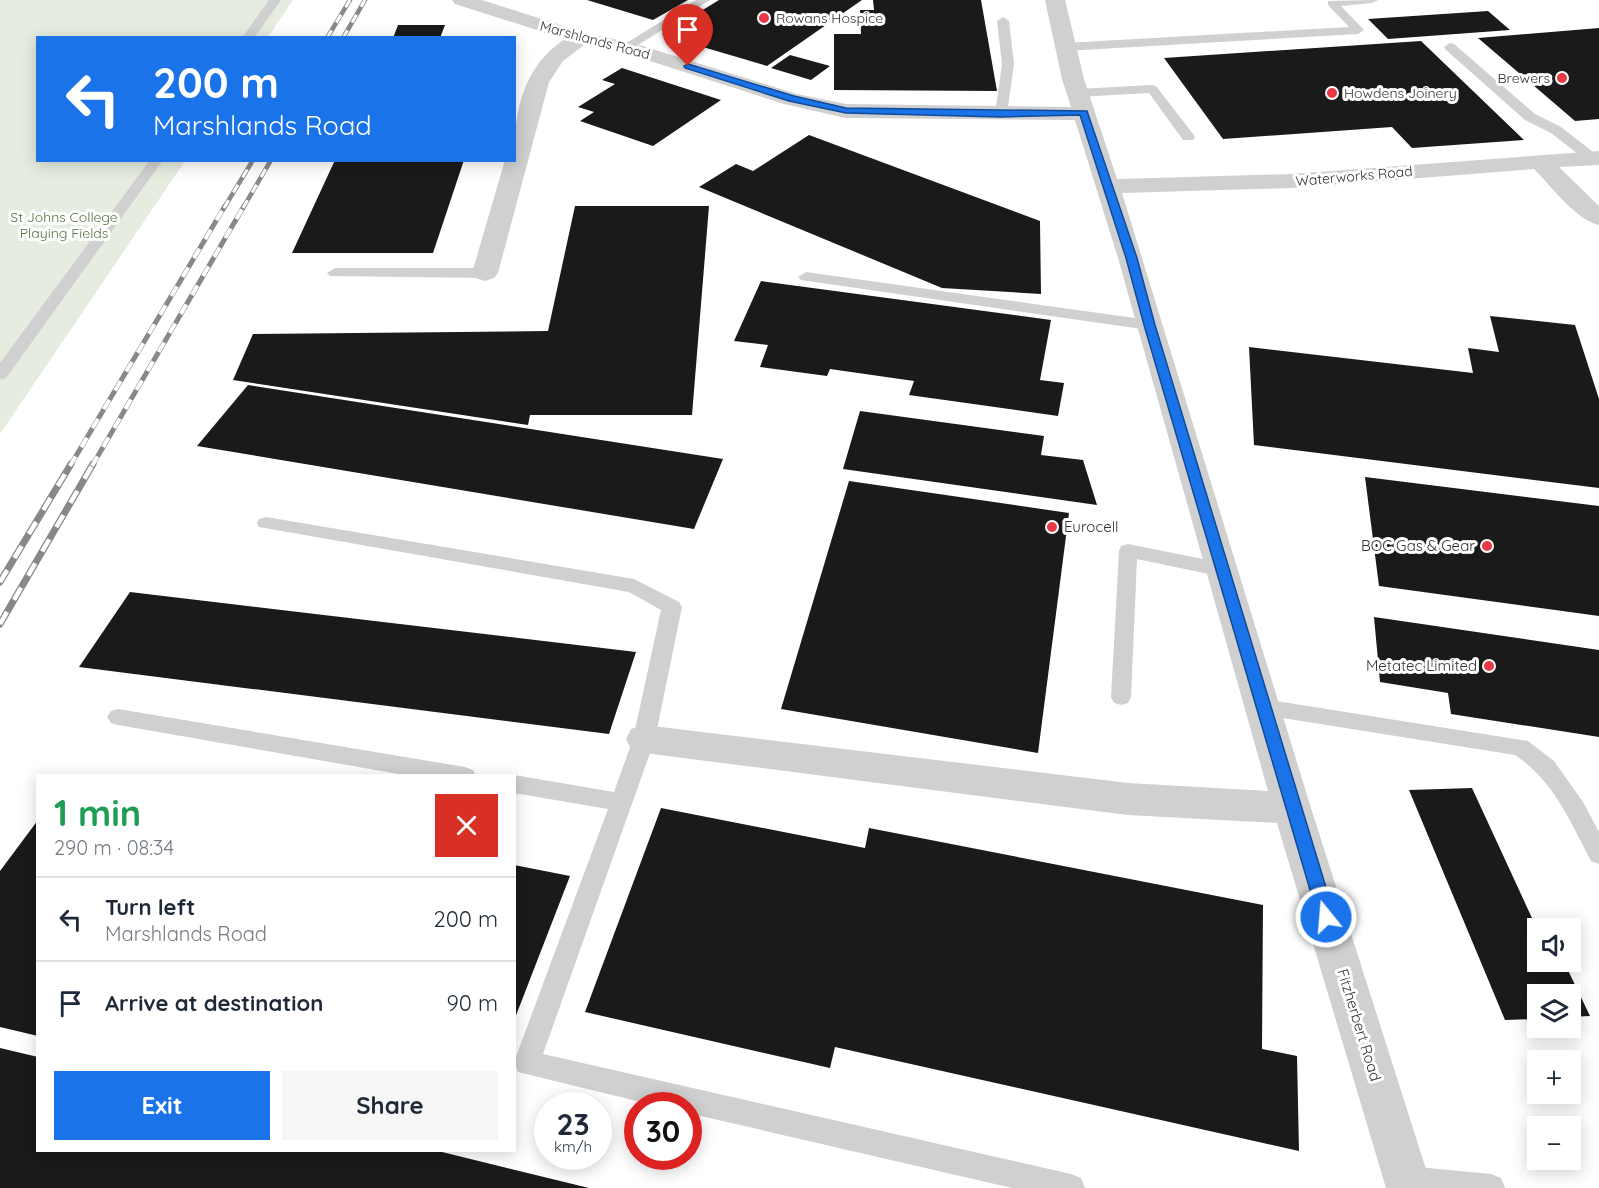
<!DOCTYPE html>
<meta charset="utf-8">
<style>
:root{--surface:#fff;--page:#f6f6f7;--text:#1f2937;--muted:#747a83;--line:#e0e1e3;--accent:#1a73e8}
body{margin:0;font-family:Quicksand,sans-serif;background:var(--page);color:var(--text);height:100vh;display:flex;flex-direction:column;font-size:22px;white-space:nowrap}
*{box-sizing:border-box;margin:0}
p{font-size:20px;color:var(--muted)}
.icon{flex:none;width:33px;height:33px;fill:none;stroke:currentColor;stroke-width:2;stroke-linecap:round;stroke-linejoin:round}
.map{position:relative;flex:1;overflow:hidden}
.sheet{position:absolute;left:36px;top:774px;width:480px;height:378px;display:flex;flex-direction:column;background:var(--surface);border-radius:0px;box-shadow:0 3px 15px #0003}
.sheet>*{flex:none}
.guide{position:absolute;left:36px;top:36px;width:480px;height:126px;border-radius:0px;box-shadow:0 3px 15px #0003;background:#1a73e8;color:#fff;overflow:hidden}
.tools{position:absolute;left:1527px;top:918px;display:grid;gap:12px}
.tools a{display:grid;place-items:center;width:54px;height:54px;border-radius:0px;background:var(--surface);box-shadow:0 3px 15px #0003;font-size:30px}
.speed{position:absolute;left:534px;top:1092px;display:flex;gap:12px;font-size:30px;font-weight:700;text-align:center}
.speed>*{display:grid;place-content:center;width:78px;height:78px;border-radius:50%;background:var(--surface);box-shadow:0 3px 15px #0003;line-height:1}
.speed small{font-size:15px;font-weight:400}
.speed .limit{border:9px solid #d22;background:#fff;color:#111}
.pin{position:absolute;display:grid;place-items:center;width:51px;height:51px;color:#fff;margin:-62px -26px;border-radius:50% 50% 50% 0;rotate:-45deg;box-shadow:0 0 6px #0007}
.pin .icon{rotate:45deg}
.me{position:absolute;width:66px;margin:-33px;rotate:343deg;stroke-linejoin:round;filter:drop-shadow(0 0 4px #0008)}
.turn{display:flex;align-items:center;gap:21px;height:126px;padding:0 18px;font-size:27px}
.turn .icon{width:78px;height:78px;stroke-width:2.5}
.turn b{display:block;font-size:42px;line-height:51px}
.round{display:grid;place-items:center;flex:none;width:63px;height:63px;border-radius:0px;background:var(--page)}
.head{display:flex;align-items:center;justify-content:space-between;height:102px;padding:0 18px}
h1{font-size:36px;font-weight:700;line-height:45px;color:#1e9e55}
.action{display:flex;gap:12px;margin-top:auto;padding:12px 18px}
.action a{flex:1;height:69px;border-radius:0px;background:var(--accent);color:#fff;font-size:24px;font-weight:700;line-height:69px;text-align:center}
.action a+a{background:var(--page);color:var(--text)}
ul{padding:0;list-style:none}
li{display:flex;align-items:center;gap:18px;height:84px;padding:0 18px;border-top:2px solid var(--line)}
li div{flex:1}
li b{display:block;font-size:22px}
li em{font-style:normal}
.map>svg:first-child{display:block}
</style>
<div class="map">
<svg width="1599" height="1188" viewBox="0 0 1599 1188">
<rect width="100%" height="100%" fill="#fff"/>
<polygon fill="#e6ecdf" points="0,0 293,0 268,37 38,38 38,160 185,161 0,434"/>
<g fill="#1a1a1a">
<polygon points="587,0 688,0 653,20"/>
<polygon points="719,0 862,0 767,66 662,35"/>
<polygon points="873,0 981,0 997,91 834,90 834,34 861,34 860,10 874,10"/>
<polygon points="1488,11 1510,30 1388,39 1368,19"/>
<polygon points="398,25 445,25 440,38 393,38"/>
<polygon points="1599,28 1599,119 1575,121 1478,38"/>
<polygon points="1421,41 1524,140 1412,148 1392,127 1223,139 1164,58"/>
<polygon points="790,55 830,66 811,80 771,68"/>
<polygon points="622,68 721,100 653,146 580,121 594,112 578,107 615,84 602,80"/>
<polygon points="809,135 1040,221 1041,294 942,288 699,187 736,164 753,171"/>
<polygon points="335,160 464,160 433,253 292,253"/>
<polygon points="575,206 709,206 692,415 530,415 528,425 233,380 253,334 548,331"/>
<polygon points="761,281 1051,320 1040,380 1064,383 1058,416 909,395 914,381 830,369 827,376 760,367 768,345 734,341"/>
<polygon points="1490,316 1575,325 1599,399 1599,488 1254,445 1249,347 1473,373 1468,348 1499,352"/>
<polygon points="248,385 723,459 694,529 197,446"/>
<polygon points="860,411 1044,436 1041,455 1083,460 1097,505 843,469"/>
<polygon points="1365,477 1599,506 1599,616 1379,586"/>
<polygon points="849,481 1069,513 1038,753 781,709"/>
<polygon points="130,592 636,652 609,734 79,667"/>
<polygon points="1374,617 1599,650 1599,737 1451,714 1448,693 1380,682"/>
<polygon points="1472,788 1538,931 1538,962 1564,962 1590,1016 1570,1017 1570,994 1538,994 1538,1019 1505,1020 1409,790"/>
<polygon points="661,808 865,848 869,828 1263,905 1262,1049 1297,1056 1299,1151 835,1047 830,1068 585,1012"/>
<polygon points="38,820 38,1036 0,1027 0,871"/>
<polygon points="514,865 570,876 515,1018 514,1018"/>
<polygon points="0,1048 38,1057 38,1150 434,1150 589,1188 0,1188"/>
</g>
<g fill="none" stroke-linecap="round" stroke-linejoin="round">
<g fill="#d0d0d0" fill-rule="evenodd">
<polygon points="269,0 281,0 254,38 242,38"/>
<polygon points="696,0 710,0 630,50 622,50 620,47"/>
<polygon points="1378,0 1372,3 1341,6 1364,30 1358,34 1065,51 1059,47 1065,43 1349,27 1328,5 1328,1"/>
<polygon points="1003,17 1009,21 1014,64 1007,114 1001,118 995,114 1002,64 997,21"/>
<polygon points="1450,43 1454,44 1535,114 1561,127 1597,155 1599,158 1597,161 1587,161 1551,133 1525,120 1446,50 1444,47"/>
<polygon points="1152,85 1156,86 1193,134 1195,137 1193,140 1183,140 1149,93 1078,97 1072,93 1078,89"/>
<polygon points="150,160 163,160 6,378 0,379 0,363"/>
<polygon points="335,268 485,268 493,273 485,278 330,276 327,273"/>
<polygon points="806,272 1149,320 1157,325 1149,330 801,280 798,277"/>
<polygon points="266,517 634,579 679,602 682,607 655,739 543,1054 1071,1174 1081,1178 1085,1188 1012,1188 688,1113 688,1106 657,1106 518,1072 514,1062 608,809 514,793 514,776 513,776 514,775 614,792 633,739 661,610 629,592 259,527 257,523 259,519"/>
<polygon points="1128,544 1223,563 1230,565 1233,570 1230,575 1223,577 1137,559 1131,697 1128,703 1121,705 1114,703 1111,697 1119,551 1121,546"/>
<path d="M 1263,699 L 1528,741 L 1554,761 L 1583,802 L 1599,832 L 1599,864 L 1591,861 C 1570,821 1553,780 1515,755 L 1263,715 L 1256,713 L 1252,707 L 1256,701 Z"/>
<polygon points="118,709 465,767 473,770 476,776 410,776 118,725 111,723 107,717 111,711"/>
<polygon points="1407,1166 1491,1174 1501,1178 1505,1188 1397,1188 1393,1180 1397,1170"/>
</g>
<path fill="#d0d0d0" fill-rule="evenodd" d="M 452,0 L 482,0 L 585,33 L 633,43 L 797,94 L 846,104 L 1071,107 L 1062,79 L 1045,0 L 1065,0 L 1084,79 L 1117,179 L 1292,174 L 1599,151 L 1599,165 L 1559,167 L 1599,206 L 1599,225 C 1576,220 1551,186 1534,169 L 1292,188 L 1122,193 L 1311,808 L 1432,1188 L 1386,1188 L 1277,823 L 1128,815 L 644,753 L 631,749 L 626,739 L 631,729 L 644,725 L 1128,783 L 1268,791 L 1118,258 L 1075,120 L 846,118 L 784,104 L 622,52 L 584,45 L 563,61 L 549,82 L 498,273 L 494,278 L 485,281 L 476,278 L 472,273 L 505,160 L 514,160 C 514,113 522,67 565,39 L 455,4 Z"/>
<defs>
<g id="rail-far2">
<polyline points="327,38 350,0"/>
<polyline points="343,38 365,0"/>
<polyline points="224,208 253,160"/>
<polyline points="243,208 271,160"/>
</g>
<g id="rail-far1">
<polyline points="70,466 225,206"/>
<polyline points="92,466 244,206"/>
</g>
<g id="rail">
<polyline points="0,582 71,464"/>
<polyline points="0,624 93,464"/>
</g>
</defs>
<use href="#rail-far2" stroke="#888" stroke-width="4.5"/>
<use href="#rail-far1" stroke="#888" stroke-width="5"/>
<use href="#rail" stroke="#888" stroke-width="7"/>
<use href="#rail-far2" stroke="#fff" stroke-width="3" stroke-dasharray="9" stroke-linecap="butt"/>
<use href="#rail-far1" stroke="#fff" stroke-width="4" stroke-dasharray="11" stroke-linecap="butt"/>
<use href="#rail" stroke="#fff" stroke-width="4.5" stroke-dasharray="14" stroke-linecap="butt"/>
</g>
<polygon fill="#1a73e8" stroke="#114b97" stroke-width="1.5" points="688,64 794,96 846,108 1087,111 1137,258 1155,325 1335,917 1332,922 1326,925 1320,922 1318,917 1144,325 1126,258 1080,115 1001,117 846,113 789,101 685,68 684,66"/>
<g fill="#e63946" stroke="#fff" stroke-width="2">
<circle cx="764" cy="18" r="6"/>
<circle cx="1562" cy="78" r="6"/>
<circle cx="1332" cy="93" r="6"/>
<circle cx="1052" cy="527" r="6"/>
<circle cx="1487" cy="546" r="6"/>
<circle cx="1489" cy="666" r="6"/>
</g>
<g text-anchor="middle" stroke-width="6" stroke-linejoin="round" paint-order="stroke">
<g font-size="14" fill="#333" stroke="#fff" text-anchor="start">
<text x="776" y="23">Rowans Hospice</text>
<text x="1550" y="83" text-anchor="end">Brewers</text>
<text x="1344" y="98">Howdens Joinery</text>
</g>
<g font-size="14" fill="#333" stroke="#fff">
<text transform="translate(595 40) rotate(15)" y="5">Marshlands Road</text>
<text transform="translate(1354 176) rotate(-5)" y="5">Waterworks Road</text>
</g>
<g font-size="14" fill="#56703f" stroke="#fff">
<text x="64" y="222">St Johns College<tspan x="64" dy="16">Playing Fields</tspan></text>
</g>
<g font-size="15" fill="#333" stroke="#fff" text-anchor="end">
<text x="1064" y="532" text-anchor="start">Eurocell</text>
<text x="1475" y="551">BOC Gas &amp; Gear</text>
<text x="1477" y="671">Metatec Limited</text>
</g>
<g font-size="15" fill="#333" stroke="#fff">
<text transform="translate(1359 1025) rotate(73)" y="5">Fitzherbert Road</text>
</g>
</g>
</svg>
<div class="tools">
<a><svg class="icon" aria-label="sound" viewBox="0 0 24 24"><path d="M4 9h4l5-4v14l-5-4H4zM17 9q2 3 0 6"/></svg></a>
<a><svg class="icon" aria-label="layers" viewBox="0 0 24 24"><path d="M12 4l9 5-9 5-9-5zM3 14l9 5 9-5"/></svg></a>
<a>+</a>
<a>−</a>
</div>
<div class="speed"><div>23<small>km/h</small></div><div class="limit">30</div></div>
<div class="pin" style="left:688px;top:66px;background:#d93025"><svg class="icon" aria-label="arrive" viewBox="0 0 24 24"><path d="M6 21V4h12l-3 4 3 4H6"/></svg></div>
<svg class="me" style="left:1326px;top:917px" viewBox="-20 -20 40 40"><circle r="17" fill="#1a73e8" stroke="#fff" stroke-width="3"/><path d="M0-11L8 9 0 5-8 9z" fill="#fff"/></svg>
<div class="guide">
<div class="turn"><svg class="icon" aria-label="left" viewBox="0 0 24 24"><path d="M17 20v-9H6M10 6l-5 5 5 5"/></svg><div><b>200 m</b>Marshlands Road</div></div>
</div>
<section class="sheet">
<div class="head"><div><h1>1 min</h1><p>290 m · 08:34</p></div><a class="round" style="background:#d93025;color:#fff"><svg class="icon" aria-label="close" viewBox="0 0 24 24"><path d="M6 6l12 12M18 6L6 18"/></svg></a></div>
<ul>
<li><svg class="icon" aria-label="left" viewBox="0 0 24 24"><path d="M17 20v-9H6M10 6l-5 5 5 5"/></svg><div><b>Turn left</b><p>Marshlands Road</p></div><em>200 m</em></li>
<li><svg class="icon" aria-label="arrive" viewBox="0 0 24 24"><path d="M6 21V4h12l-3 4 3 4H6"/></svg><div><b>Arrive at destination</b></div><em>90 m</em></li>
</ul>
<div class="action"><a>Exit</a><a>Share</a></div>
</section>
</div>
